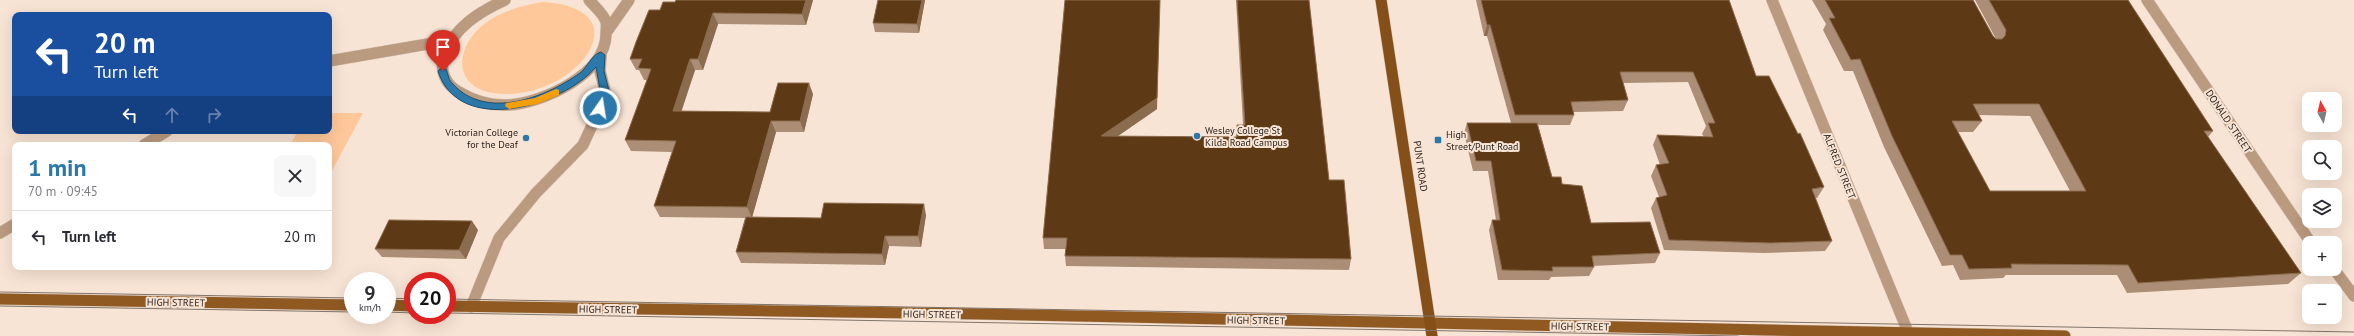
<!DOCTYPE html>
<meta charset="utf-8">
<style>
:root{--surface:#fff;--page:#f7f7f7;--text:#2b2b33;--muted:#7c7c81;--line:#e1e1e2;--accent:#2b79ab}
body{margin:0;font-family:"PT Sans",sans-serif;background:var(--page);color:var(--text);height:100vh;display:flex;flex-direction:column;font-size:15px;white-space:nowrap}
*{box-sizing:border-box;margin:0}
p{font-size:13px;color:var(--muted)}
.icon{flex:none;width:22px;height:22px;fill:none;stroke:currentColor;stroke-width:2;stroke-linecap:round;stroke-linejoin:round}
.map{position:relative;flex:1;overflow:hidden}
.side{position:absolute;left:12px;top:142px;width:320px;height:128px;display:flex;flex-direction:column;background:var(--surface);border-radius:8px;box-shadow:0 4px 16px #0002}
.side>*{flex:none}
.top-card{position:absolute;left:12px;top:12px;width:320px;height:122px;border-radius:8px;box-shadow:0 4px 16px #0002;background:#1a4fa0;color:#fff;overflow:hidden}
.needle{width:26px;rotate:352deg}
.fabs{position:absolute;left:2302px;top:92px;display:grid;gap:8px}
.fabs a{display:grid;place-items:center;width:40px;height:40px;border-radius:8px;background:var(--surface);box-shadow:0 4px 16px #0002;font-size:20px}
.speed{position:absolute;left:344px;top:272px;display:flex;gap:8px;font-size:20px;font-weight:700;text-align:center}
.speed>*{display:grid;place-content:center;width:52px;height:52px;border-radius:50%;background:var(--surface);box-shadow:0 4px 16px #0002;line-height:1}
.speed small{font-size:10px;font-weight:400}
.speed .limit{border:6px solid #d22;background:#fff;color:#111}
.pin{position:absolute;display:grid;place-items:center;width:34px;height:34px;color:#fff;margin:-41px -17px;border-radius:50% 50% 50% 0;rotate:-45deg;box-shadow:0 0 4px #0007}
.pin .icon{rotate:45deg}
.me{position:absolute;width:44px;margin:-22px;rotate:13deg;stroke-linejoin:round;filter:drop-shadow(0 0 3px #0008)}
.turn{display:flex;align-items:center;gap:14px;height:84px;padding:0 16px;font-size:18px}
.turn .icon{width:52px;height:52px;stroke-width:2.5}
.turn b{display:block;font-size:28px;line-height:34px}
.lanes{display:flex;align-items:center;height:38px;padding:0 16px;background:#0003;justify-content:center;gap:20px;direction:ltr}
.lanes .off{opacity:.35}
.round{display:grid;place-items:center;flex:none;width:42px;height:42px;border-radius:8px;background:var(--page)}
.headline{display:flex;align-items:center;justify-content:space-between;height:68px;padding:0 16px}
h1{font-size:24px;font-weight:800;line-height:30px;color:var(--accent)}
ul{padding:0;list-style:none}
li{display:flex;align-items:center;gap:12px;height:52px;padding:0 16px;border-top:1px solid var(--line)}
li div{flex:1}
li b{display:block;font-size:15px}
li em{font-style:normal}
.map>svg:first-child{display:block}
</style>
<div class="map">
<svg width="2354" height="336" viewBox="0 0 2354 336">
<rect width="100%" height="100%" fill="#f8e4d4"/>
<g fill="#fec89a">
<path d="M 542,2 C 648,8 573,104 493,93 C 451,86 456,46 484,24 C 501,11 521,6 542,2 Z"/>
<polygon points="329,113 363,113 329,176 329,145 290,145 298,131 329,131"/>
</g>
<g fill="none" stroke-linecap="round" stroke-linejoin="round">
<defs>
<g id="service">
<path d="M 505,0 C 479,12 453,28 444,56 C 439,71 446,85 459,92 C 474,101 489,106 508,105 C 543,103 606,74 606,34 C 606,30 607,25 606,22 C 604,14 594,6 589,0"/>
<polyline points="608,30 629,0"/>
<polyline points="329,61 451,40"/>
<polyline points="144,145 167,131"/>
<polyline points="0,233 15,224"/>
<polyline points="471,307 499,238 536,193 583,145 606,95 600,71 601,55"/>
</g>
<g id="minor">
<polyline points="1772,0 1908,332"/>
<polyline points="2147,0 2311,243"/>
<polyline points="2334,269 2354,296"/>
</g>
<g id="primary">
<polyline points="0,299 353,305"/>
<polyline points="387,305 413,306"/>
<polyline points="447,306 981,314 2065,336"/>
</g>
<polyline id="trunk" points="1381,0 1432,336"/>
</defs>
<use href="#service" stroke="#d3c2b3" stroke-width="12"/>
<use href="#minor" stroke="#d3c2b3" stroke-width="12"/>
<use href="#primary" stroke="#d3c2b3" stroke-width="12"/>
<use href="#trunk" stroke="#d3c2b3" stroke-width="12"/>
<use href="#service" stroke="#bb9b80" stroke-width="11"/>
<use href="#minor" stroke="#bb9b80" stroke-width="11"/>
<use href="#primary" stroke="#915922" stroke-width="11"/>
<use href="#trunk" stroke="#844f18" stroke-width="11"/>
<g stroke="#81746a" stroke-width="1">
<polyline points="0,292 353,298"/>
<polyline points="387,298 413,299"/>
<polyline points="447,299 2354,332"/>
<polyline points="0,306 353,312"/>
<polyline points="387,312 413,313"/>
<polyline points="447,313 1738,336"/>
</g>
</g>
<g fill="#ab8e75" fill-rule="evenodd">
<polygon points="813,0 806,25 718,24 703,70 695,70 681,111 770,112 813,94 804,132 776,132 752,217 821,218 926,215 921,247 889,246 885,265 741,263 736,252 745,218 660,217 654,206 672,152 631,151 625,140 647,80 644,80 639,70 636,70 630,59 660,10 675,2"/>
<polygon points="925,0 919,33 875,32 873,23"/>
<polygon points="1065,0 1157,109 1118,136 1236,137 1237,125 1243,125 1236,0 1309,0 1329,180 1351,259 1349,270 1066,266 1065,256 1066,249 1044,249 1043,238"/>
<polygon points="1476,0 1729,0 1756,76 1824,187 1817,198 1815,198 1832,241 1825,251 1764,253 1664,250 1651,208 1656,198 1659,197 1651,176 1656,165 1660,165 1653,145 1657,135 1704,137 1702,134 1706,126 1688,82 1623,83 1628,100 1623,111 1574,112 1574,115 1570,125 1538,125 1552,177 1562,184 1591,223 1660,253 1655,263 1593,266 1594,267 1589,276 1551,277 1549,280 1498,280 1489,230 1492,220 1496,220 1488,171 1473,171 1464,133 1467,123 1511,123 1487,36 1484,36"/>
<path d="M 1812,0 L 1973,0 L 1993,36 L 1996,39 L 1975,0 L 2128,0 L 2213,131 L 2208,137 L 2301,273 L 2288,284 L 2127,293 L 2117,275 L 2006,275 L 2003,278 L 1960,280 L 1953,265 L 1942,266 L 1884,147 L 1853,71 L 1844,71 L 1823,30 L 1826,24 ZM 1979,115 L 2030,116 L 2070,191 L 1990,191 L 1958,132 L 1973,132 L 1982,121 Z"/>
<polygon points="478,230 466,259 382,257 375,249"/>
</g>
<g fill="#8c6c4f">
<polygon points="806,0 813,0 806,25 802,14"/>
<polygon points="922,0 925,0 919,33 917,24"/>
<polygon points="1160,0 1157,109 1102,147 1101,136"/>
<polygon points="713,13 718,24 703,70 698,59"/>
<polygon points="1487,25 1490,25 1487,36 1484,36"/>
<polygon points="690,59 695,70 678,122 673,111"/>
<polygon points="809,83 813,94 804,132 800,121"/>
<polygon points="771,121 776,132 752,218 747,207"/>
<polygon points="924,204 926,215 921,247 918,236"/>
<polygon points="472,221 478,230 466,259 459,250"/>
<polygon points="885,236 889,246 885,265 882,254"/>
</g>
<g fill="#5e3916" stroke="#8c6c4f" fill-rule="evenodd">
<polygon points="676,0 806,0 802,14 713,13 698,59 690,59 673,111 770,112 778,83 809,83 800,121 771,121 747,207 654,206 676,141 625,140 651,69 638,68 642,59 630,59 636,42 649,10 660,10 663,2 675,2"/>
<polygon points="878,0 922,0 917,24 873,23"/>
<polygon points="1065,0 1160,0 1157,98 1101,136 1237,137 1237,125 1245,125 1237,0 1309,0 1329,180 1344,180 1351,259 1065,256 1067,238 1043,238"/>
<polygon points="1481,0 1729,0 1756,76 1769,76 1798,134 1800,133 1824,187 1812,189 1832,241 1770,243 1669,240 1656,198 1667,195 1656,165 1669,163 1657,135 1713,137 1708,123 1715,123 1693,72 1620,72 1628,100 1571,102 1574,115 1515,115 1490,25 1487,25"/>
<path d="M 1825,0 L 1973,0 L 1993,36 L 1996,39 L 2002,39 L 2005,36 L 2006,30 L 1989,0 L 2128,0 L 2213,131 L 2204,131 L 2301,273 L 2138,283 L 2128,265 L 2011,264 L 2012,268 L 1969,269 L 1962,255 L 1950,255 L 1892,136 L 1860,59 L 1851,60 L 1829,18 L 1835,18 ZM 1973,104 L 2039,104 L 2086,191 L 1990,191 L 1952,121 L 1982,121 Z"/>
<polygon points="1467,123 1537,123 1552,177 1561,177 1562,184 1582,186 1591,223 1650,222 1660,253 1592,256 1594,267 1552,267 1553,271 1502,270 1492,220 1500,220 1491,161 1476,161"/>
<polygon points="824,203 924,204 918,236 885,236 882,254 736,252 746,217 821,218"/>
<polygon points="389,220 472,221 459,250 375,249"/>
</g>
<path fill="#2b79ab" stroke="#1c4f6f" d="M 601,52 L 605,55 L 604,71 L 610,95 L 603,110 L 600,111 L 596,108 L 601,95 L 596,67 C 563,106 459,137 438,71 L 440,69 L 446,69 C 448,73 448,79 452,83 C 485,121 545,98 580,73 C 587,68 592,54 601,52 Z"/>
<polygon fill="#f59e0b" points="556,89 559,90 559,95 537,104 509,109 505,106 506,103 535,98"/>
<g fill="#2b79ab" stroke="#f8e4d4" stroke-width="1.5">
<circle cx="1197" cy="136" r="4"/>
<circle cx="526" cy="138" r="4"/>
<rect x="1434" y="136" width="8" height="8" rx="2"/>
</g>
<g text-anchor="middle" stroke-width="4" stroke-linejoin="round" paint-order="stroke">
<g font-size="10" fill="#2d251f" stroke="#f8e4d4">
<text transform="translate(2229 121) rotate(56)" y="4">DONALD STREET</text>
<text transform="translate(1421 166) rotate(82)" y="4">PUNT ROAD</text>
<text transform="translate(1840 166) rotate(68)" y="4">ALFRED STREET</text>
<text transform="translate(176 302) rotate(1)" y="4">HIGH STREET</text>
<text transform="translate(608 309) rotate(1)" y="4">HIGH STREET</text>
<text transform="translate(932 314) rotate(1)" y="4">HIGH STREET</text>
<text transform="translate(1256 320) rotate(1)" y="4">HIGH STREET</text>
<text transform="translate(1580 326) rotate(1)" y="4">HIGH STREET</text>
</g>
<g font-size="10" fill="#2d251f" stroke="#f8e4d4" text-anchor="start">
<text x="1205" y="134">Wesley College St<tspan x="1205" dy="12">Kilda Road Campus</tspan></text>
<text x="518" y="136" text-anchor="end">Victorian College<tspan x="518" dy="12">for the Deaf</tspan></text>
<text x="1446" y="138">High<tspan x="1446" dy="12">Street/Punt Road</tspan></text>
</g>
</g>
</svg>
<div class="fabs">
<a><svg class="needle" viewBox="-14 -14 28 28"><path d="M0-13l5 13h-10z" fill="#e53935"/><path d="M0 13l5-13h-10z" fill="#7c7c81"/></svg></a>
<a><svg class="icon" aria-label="search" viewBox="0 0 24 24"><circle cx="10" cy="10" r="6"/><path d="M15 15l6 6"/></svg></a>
<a><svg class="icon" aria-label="layers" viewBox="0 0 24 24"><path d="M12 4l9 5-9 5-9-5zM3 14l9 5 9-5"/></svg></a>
<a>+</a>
<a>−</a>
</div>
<div class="speed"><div>9<small>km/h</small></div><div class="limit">20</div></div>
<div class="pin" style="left:443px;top:71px;background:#d93025"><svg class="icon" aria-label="arrive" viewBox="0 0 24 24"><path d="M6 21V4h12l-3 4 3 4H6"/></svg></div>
<svg class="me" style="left:600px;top:108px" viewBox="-20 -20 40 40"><circle r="17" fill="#2b79ab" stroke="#fff" stroke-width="3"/><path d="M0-11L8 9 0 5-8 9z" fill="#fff"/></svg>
<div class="top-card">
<div class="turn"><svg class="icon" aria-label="left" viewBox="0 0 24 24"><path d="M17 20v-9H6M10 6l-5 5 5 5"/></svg><div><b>20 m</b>Turn left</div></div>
<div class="lanes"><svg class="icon" aria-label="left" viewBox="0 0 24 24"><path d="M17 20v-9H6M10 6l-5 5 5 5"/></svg><svg class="icon off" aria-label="ahead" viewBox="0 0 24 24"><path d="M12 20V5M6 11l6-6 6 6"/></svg><svg class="icon off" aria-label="right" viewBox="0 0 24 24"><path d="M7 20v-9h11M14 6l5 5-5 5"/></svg></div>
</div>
<section class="side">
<div class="headline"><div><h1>1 min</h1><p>70 m · 09:45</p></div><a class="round"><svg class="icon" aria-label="close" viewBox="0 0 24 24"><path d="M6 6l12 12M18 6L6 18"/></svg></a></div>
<ul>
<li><svg class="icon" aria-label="left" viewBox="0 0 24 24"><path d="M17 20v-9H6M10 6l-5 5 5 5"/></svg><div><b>Turn left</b></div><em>20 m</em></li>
</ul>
</section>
</div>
